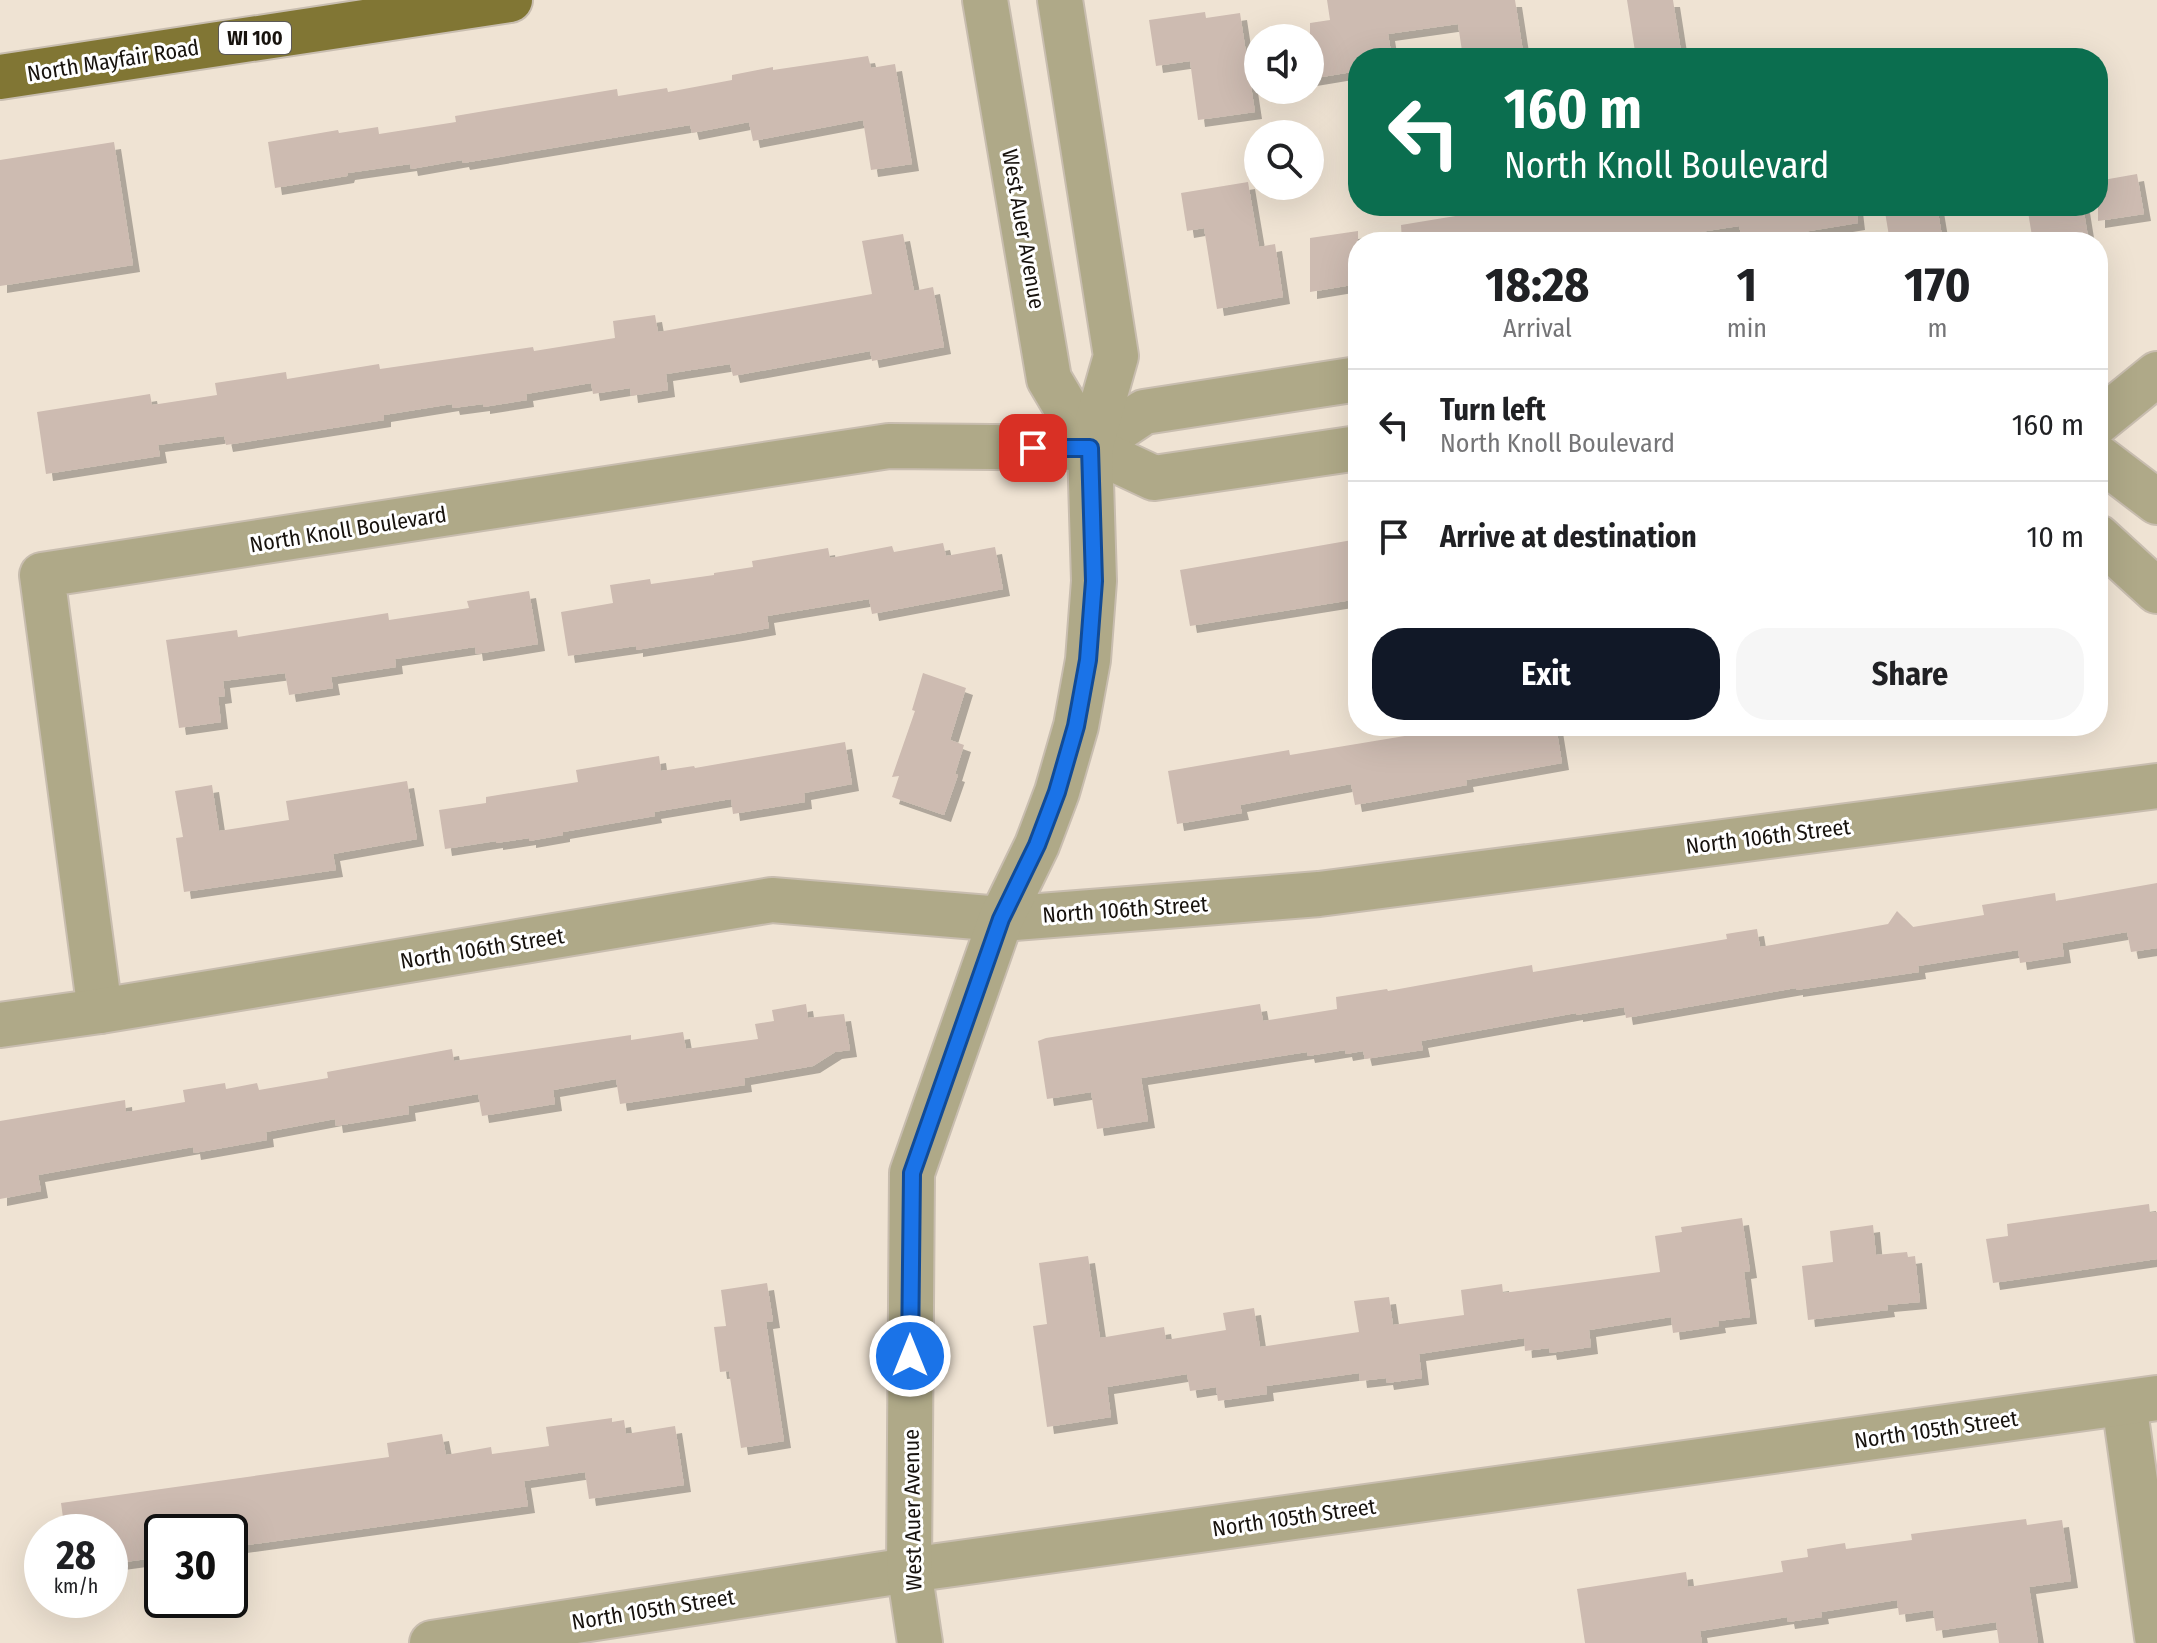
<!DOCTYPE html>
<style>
:root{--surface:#fff;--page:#f6f6f6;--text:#202124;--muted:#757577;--line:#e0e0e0;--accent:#111827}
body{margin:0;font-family:"Fira Sans Condensed",sans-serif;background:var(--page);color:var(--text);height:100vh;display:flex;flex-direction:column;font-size:30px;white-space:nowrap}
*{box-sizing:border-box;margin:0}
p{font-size:26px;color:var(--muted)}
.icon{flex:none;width:44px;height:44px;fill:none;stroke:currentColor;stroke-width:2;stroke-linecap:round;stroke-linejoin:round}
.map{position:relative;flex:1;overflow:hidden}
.drawer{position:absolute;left:1348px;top:232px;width:760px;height:504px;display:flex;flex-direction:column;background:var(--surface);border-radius:32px;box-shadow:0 8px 32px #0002}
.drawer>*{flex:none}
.hud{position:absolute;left:1348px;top:48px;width:760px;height:168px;border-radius:32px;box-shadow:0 8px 32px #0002;background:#0b6e4f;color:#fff;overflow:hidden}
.tools{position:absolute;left:1244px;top:24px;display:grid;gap:16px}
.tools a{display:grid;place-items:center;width:80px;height:80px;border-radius:50%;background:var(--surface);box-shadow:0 8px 32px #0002;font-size:40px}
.speed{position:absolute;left:24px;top:1514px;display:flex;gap:16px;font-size:40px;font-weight:700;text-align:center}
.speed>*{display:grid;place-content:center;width:104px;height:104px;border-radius:50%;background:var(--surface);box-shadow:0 8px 32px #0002;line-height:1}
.speed small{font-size:20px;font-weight:400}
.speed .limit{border:4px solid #111;border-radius:12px;background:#fff;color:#111}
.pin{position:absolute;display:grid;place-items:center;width:68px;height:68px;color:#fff;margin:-34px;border-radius:16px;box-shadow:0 4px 12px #0006}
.me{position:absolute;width:88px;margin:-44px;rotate:0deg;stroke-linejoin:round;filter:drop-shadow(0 0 6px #0008)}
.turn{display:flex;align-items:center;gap:28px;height:168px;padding:0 24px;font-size:36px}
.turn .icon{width:104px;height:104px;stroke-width:2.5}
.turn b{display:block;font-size:56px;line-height:68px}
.eta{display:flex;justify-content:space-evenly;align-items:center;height:136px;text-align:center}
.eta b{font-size:48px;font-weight:700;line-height:56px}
.action{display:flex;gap:16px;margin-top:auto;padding:16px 24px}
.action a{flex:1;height:92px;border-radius:32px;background:var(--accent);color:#fff;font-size:32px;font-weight:700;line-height:92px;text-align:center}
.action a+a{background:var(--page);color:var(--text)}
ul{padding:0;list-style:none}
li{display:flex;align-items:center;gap:24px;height:112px;padding:0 24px;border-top:2px solid var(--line)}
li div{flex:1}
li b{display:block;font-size:30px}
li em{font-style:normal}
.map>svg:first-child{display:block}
</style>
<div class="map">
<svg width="2157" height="1643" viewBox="0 0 2157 1643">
<defs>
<filter id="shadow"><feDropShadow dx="7" dy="7" stdDeviation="0" flood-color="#0004"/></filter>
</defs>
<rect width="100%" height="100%" fill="#efe3d3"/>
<g fill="#cdbbb1" filter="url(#shadow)">
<polygon points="1327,0 1515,0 1524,58 1463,58 1458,24 1388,34 1392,58 1358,58 1358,71 1310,79 1310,23 1330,20"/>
<polygon points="1627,0 1673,0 1682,58 1636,58"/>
<polygon points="1205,12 1206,18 1240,13 1255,112 1198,120 1190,61 1156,66 1149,20"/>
<polygon points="868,56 871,68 895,64 912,164 871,170 863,120 753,141 749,122 692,133 690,125 463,163 462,160 411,169 410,164 348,173 347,176 275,188 268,142 338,130 339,133 378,127 379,134 456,122 455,116 617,89 618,96 667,88 668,92 732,80 732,75 773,67 773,70"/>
<polygon points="114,142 133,265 0,286 0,160"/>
<polygon points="2137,174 2144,214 2098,221 2098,184 2104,183 2103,180"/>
<polygon points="1248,182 1259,247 1275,244 1283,297 1217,309 1204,228 1187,231 1181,193"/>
<polygon points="1516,206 1856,206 1858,223 1743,242 1739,226 1649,240 1649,242 1402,242 1401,225"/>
<polygon points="1884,206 1937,206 1943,242 1890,242"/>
<polygon points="2027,206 2083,206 2088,237 2059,242 2033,242"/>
<polygon points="1358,231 1358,284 1310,292 1310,238"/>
<polygon points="903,234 914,291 933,287 944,347 872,361 870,351 733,376 730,364 666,374 668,390 631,396 630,388 593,394 591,383 526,394 527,400 483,407 483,404 453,408 452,404 384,415 384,420 226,445 224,436 158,445 160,456 46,474 37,412 150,394 152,405 217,395 215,383 286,372 287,379 379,364 380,369 533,347 534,351 615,338 613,321 655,315 658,332 872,294 862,241"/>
<polygon points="1358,539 1358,599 1190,626 1180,570"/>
<polygon points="943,543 946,556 995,547 1003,589 872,614 869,599 767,616 769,628 736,634 636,650 636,646 568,656 561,612 613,603 610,585 650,579 651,584 714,575 714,573 753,567 752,561 828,548 830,558 892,546 894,552"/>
<polygon points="529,591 538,644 476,654 475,647 395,659 396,667 331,677 333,688 289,695 285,673 223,681 225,696 218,697 221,722 179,728 166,640 237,630 238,637 388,613 389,620 469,608 467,601"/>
<polygon points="923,673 966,688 950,740 964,745 955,774 958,775 944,815 892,797 899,776 892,777 915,711 912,710"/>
<polygon points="1465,726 1556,726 1562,763 1466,780 1467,785 1355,805 1351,784 1240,805 1242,813 1177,824 1168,771 1289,750 1290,755"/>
<polygon points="845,742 852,784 804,793 805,802 733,814 731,799 654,812 655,816 563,832 563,835 529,841 529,838 496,843 496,841 445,849 439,810 486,803 486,797 578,782 576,770 659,756 661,771 694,766 695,768"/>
<polygon points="407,781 417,839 333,854 336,870 184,892 176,838 183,837 175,791 212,785 219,831 289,820 286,801"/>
<polygon points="2157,883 2157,948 2131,952 2127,932 2062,943 2064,956 2020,963 2018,950 1918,966 1919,972 1796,990 1796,988 1626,1018 1624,1007 1576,1015 1576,1013 1421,1041 1423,1050 1365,1059 1363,1051 1346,1054 1345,1050 1308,1056 1307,1052 1141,1078 1148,1121 1097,1129 1091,1092 1047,1099 1038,1041 1046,1038 1260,1004 1263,1021 1337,1009 1336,997 1387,989 1388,991 1532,965 1533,972 1727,939 1726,934 1757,929 1760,947 1888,924 1897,911 1913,927 1984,915 1982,905 2055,893 2056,901"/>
<polygon points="806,1004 808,1018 844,1014 850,1050 835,1052 813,1066 744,1078 745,1085 620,1104 616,1079 553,1090 555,1104 482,1116 478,1094 408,1106 409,1114 336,1126 335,1119 266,1132 267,1140 194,1153 193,1147 38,1175 41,1191 0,1199 0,1121 125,1100 126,1112 185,1102 183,1090 225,1083 226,1089 257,1083 259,1090 328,1078 327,1072 452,1049 454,1061 631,1035 631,1040 683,1032 686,1049 758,1039 755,1024 774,1021 772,1010"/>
<polygon points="2149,1204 2150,1213 2157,1212 2157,1259 1993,1283 1986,1239 2008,1236 2007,1224"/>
<polygon points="1742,1218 1750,1271 1744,1272 1750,1317 1718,1321 1719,1326 1673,1333 1671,1317 1589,1330 1591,1347 1550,1353 1549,1348 1525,1351 1524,1338 1419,1354 1422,1378 1387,1383 1386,1378 1360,1381 1359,1373 1266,1386 1267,1394 1218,1401 1216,1387 1190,1391 1187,1374 1107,1387 1111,1417 1047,1427 1033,1326 1047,1324 1039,1263 1088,1256 1100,1338 1164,1327 1166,1340 1226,1330 1223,1313 1254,1308 1260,1347 1359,1332 1354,1301 1389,1297 1393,1325 1464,1315 1461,1290 1502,1284 1503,1293 1660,1272 1655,1236 1682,1232 1681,1227"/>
<polygon points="1873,1225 1876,1255 1907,1252 1908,1257 1915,1256 1920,1302 1887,1305 1888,1310 1808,1320 1802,1266 1833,1262 1830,1231"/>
<polygon points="767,1283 773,1321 766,1322 784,1441 741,1448 729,1371 720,1372 714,1327 726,1326 721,1290"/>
<polygon points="612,1418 612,1422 624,1420 626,1434 675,1426 684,1485 589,1499 585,1472 524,1481 528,1506 233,1547 231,1532 162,1532 162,1557 110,1564 110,1532 65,1532 61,1503 389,1457 387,1443 442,1434 446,1455 491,1447 492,1454 549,1446 546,1427"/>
<polygon points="2026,1519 2027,1525 2062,1520 2071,1581 2029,1587 2038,1643 1999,1643 1996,1622 1936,1631 1933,1610 1899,1615 1897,1600 1821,1612 1822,1617 1788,1622 1787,1617 1700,1631 1702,1643 1585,1643 1577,1589 1686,1572 1688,1587 1783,1572 1781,1561 1808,1557 1807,1549 1845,1543 1846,1549 1912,1540 1911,1534"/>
</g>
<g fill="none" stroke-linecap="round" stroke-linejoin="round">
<defs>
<g id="minor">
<polyline points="985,0 1049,379 1090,448"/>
<polyline points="2098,422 2157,374"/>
<polyline points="1090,448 1144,412 1358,379"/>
<polyline points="2098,457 2157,502"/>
<polyline points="2098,537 2157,591"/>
<polyline points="100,1011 42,575 889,446 1090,448 1154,478 1358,448"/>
<polyline points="0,1025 100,1011 772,900 1001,919 1319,894 2157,786"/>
<polyline points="2124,1403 2157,1637"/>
<polyline points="432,1643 909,1570 2157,1398"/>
<polyline points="920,1643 909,1570 912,1173 1001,919 1037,845 1057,792 1076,726 1088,660 1094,581 1090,448 1116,356 1060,0"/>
</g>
<polyline id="primary" points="0,77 510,0"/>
</defs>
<use href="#minor" stroke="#c8bdaf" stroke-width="48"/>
<use href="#primary" stroke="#c8bdaf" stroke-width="48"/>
<use href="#minor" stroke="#afa988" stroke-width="44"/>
<use href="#primary" stroke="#817634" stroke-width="44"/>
</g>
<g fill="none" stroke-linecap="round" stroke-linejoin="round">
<defs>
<polyline id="route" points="910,1356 912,1173 1001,919 1037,845 1057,792 1076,726 1088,660 1094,581 1090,448 1033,448"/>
</defs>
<use href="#route" stroke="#114b97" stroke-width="20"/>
<use href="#route" stroke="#1a73e8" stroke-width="14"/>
</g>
<g text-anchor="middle" stroke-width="6" stroke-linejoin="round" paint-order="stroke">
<rect fill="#fff" stroke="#5d5956" stroke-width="2" x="219" y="22" width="72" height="32" rx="6"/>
<g font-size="20" font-weight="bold" fill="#17120d">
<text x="255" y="45">WI 100</text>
</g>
<g font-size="22" fill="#17120d" stroke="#fff">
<text transform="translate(113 60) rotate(-9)" y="8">North Mayfair Road</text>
<text transform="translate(1024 229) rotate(80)" y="8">West Auer Avenue</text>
<text transform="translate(348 529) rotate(-9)" y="8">North Knoll Boulevard</text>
<text transform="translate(1768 836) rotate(-7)" y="8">North 106th Street</text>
<text transform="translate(1125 909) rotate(-4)" y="8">North 106th Street</text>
<text transform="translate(482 948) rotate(-9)" y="8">North 106th Street</text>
<text transform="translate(1936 1429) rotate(-8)" y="8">North 105th Street</text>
<text transform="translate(912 1510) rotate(-91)" y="8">West Auer Avenue</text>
<text transform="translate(1294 1517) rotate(-8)" y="8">North 105th Street</text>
<text transform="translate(653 1609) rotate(-9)" y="8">North 105th Street</text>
</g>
</g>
</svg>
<div class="tools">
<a><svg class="icon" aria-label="sound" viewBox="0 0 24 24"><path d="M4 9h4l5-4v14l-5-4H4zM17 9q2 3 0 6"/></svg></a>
<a><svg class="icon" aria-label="search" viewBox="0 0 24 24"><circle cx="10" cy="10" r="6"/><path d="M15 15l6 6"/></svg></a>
</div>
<div class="speed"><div>28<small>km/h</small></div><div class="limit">30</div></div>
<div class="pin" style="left:1033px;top:448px;background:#d93025"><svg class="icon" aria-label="arrive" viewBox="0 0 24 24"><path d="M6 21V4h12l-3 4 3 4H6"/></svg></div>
<svg class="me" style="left:910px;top:1356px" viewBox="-20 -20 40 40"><circle r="17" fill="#1a73e8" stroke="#fff" stroke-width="3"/><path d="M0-11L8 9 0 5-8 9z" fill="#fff"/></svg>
<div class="hud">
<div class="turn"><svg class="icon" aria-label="left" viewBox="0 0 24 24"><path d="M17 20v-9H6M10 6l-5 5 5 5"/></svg><div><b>160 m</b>North Knoll Boulevard</div></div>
</div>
<section class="drawer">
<div class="eta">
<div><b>18:28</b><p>Arrival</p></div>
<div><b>1</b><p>min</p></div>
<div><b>170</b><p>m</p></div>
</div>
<ul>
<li><svg class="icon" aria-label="left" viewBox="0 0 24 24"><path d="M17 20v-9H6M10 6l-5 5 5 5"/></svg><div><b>Turn left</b><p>North Knoll Boulevard</p></div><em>160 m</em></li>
<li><svg class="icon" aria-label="arrive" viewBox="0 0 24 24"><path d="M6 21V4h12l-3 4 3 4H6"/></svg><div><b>Arrive at destination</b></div><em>10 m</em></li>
</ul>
<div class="action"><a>Exit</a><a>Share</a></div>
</section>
</div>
